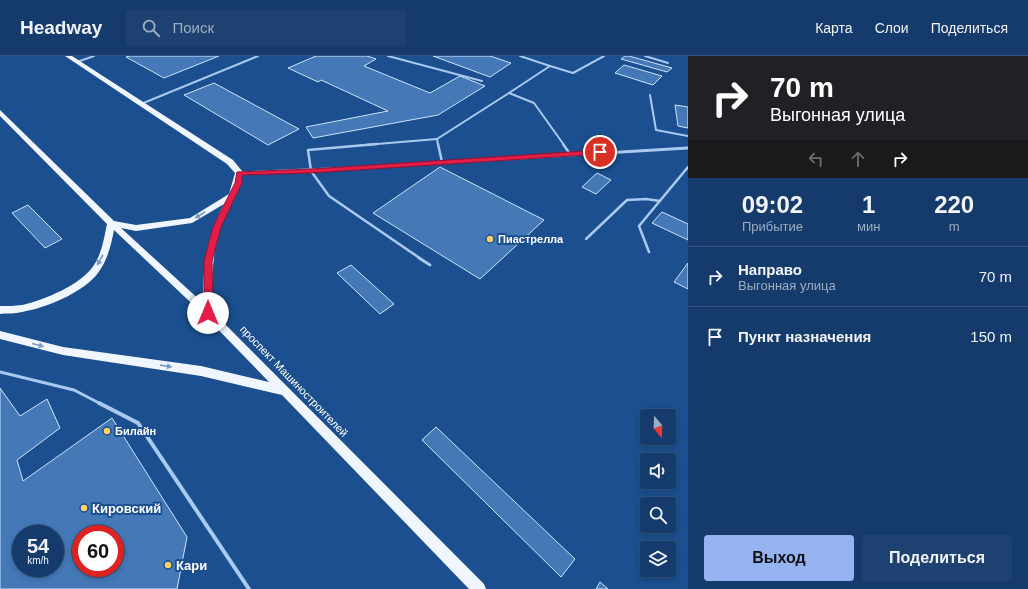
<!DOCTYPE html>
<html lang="ru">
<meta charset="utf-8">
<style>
:root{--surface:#143b6b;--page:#1d4271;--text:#f1f3f6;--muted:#9dadc1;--line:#33557e;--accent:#95b2f1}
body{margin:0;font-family:Helvetica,sans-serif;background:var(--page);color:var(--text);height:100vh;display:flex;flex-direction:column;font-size:15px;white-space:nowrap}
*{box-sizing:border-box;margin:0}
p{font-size:13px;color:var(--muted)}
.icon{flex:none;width:22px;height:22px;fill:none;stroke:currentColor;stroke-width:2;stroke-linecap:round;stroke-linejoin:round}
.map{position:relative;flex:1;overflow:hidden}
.sheet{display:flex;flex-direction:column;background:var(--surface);width:340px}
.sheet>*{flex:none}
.hud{background:#202124;color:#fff;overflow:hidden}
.needle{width:26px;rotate:161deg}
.buttons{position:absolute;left:640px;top:353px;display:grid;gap:8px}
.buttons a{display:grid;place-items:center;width:36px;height:36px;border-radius:4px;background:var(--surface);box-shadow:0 2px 6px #0003,0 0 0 1px var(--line);font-size:20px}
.speed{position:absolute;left:12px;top:469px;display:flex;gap:8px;font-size:20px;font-weight:700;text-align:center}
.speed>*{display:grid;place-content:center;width:52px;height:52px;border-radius:50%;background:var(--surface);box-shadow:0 2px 6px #0003,0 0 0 1px var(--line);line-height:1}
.speed small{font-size:10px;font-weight:400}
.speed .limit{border:6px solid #d22;background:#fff;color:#111}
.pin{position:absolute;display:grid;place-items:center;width:34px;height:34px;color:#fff;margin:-17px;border:2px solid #fff;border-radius:50%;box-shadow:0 1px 4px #0007}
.me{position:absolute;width:44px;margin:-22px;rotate:0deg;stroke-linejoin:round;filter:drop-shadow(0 0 3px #0008)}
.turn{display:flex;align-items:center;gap:14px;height:84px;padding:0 16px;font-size:18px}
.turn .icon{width:52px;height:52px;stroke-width:2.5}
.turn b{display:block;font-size:28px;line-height:34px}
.lanes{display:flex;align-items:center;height:38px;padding:0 16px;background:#0003;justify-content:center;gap:20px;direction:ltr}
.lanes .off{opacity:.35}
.eta{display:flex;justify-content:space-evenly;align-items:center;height:68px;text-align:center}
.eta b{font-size:24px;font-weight:700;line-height:28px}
.cta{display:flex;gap:8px;margin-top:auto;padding:8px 16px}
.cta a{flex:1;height:46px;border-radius:4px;background:var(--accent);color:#111;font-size:16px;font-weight:700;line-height:46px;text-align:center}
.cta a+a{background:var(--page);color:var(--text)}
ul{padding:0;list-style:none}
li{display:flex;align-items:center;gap:12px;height:60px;padding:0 16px;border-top:1px solid var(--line)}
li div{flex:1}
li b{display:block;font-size:15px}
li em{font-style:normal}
header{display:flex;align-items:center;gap:24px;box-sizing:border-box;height:56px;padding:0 20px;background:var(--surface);border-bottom:1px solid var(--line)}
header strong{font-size:19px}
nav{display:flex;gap:22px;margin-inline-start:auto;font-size:14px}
.search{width:280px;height:36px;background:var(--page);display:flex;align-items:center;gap:10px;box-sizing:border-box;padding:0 14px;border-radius:4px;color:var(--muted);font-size:15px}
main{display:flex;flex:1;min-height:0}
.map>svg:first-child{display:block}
</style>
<header>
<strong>Headway</strong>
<div class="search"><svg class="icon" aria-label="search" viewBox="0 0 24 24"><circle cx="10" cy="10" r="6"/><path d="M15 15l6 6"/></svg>Поиск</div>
<nav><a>Карта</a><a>Слои</a><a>Поделиться</a></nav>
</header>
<main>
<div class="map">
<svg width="688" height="533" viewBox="0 0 688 533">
<rect width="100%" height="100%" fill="#1b4f8f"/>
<g fill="#4478b7" stroke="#cfe3fa" fill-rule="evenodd">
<polygon points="130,0 219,0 164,22 126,1"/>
<polygon points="316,0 367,0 376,3 364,10 430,37 460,20 485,30 438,59 313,82 306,71 388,55 321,24 318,26 288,12"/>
<polygon points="433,0 490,0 511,7 490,21"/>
<polygon points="625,0 629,0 672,12 667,16 621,3"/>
<polygon points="624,9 662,20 653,29 615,17"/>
<polygon points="214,27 299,73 268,89 184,39"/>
<polygon points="675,49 688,51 688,72 678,70"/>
<polygon points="440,111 544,164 480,223 373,157"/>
<polygon points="597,117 611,124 596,138 582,131"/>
<polygon points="28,149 62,183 45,192 12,157"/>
<polygon points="662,156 688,168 688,184 652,167"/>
<polygon points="688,207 688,233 674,226"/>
<polygon points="351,209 394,248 380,258 337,217"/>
<path d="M 0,332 L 20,360 L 47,343 L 60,372 L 17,404 L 23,425 L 112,362 L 187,481 L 177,533 L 0,533 ZM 21,478 L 55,478 L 55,512 L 21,512 ZM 81,478 L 115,478 L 115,512 L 81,512 Z"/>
<polygon points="436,371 575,503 561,521 422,384"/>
<polygon points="600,526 608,533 596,533"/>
</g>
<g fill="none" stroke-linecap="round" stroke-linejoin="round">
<g stroke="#a9c9ee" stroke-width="2">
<polyline points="388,0 482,25"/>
<polyline points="520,0 550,10"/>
<polyline points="645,0 668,7"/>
<polyline points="77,6 94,0"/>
<polyline points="650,39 656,74 688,80"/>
<polyline points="141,48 258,0"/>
<polyline points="365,89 437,83"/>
<polyline points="438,89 437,83 509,37"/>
<polyline points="564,89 534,47 509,37 550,10 573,17 604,0"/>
</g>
<g stroke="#a9c9ee" stroke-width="2.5">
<polyline points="377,88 308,94 311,115 329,140 421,203"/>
<polyline points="438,88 442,106"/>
<polyline points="563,88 570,98"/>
<polyline points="586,183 627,144 646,143 660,145"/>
<polyline points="649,196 639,170 688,111"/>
</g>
<g stroke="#a9c9ee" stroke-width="3">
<polyline points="419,202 430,209"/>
<polyline points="0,316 74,334 101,348"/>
</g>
<polyline stroke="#a9c9ee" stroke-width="4" points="99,347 138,367 249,533"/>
<polyline stroke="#a9c9ee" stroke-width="3" points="239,117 351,112 688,92"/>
<path fill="#f0f6ff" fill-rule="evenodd" d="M 65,0 L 72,0 L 233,104 L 242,115 L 243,117 C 240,137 228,152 221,171 C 211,198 212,227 213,256 L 484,528 L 486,533 L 469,533 L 282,339 L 201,320 L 63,299 L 0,283 L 0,275 L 63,291 L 201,310 L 269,326 L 205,260 L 114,174 C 111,190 107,205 98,217 C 83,237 45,252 22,256 C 15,258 7,257 0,258 L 0,250 C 7,250 15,250 22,249 C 44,244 81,229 94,209 C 102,197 104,182 107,168 L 0,60 L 0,54 L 114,165 L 136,169 L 190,162 L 229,138 L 235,117 L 227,108 ZM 224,148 C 206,183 203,207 203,247 L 121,172 L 136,175 L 192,167 Z"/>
</g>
<defs><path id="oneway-solid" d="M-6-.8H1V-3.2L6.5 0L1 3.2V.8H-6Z"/></defs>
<g fill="#7b9ac1">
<use href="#oneway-solid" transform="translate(200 159) rotate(148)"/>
<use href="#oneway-solid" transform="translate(100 204) rotate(119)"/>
<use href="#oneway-solid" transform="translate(38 289) rotate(15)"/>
<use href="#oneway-solid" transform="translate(166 310) rotate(8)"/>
</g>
<polygon fill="#e11d48" stroke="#92132f" points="600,94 603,96 602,98 311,117 242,119 242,127 221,171 212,205 213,257 208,261 204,257 204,205 213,171 235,127 237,116 311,113"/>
<g fill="#ffd166" stroke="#1b4f8f" stroke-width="1.5">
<circle cx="490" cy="183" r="4"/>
<circle cx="107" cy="375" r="4"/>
<circle cx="84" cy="452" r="4"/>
<circle cx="168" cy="509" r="4"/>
</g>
<g text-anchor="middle" stroke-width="4" stroke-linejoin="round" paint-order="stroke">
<g font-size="11" font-weight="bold" fill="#fff" stroke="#1b4f8f" text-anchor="start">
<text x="498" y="187">Пиастрелла</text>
<text x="115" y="379">Билайн</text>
</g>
<g font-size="11" fill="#fff" stroke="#1b4f8f">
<text transform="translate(294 325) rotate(46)" y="4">проспект Машиностроителей</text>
</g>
<g font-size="13" font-weight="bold" fill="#fff" stroke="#1b4f8f" text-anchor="start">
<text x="92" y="457">Кировский</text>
<text x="176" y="514">Кари</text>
</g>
</g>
</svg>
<div class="buttons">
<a><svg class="needle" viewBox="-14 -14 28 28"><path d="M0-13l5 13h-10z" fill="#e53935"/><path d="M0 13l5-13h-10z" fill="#9dadc1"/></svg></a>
<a><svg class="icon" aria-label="sound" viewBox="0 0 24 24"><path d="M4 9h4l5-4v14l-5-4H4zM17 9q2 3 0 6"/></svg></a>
<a><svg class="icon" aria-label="search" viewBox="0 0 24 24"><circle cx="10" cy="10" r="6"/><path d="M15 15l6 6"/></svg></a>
<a><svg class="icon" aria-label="layers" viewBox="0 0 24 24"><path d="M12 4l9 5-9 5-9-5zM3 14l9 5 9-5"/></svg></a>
</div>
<div class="speed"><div>54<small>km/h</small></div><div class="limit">60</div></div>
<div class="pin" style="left:600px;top:96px;background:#d93025"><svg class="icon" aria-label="arrive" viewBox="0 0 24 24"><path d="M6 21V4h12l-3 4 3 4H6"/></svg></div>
<svg class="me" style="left:208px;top:257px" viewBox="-20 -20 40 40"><circle r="19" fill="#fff"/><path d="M0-13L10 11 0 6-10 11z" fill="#e11d48"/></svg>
</div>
<section class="sheet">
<div class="hud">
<div class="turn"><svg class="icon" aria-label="right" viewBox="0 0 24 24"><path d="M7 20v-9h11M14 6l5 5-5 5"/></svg><div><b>70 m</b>Выгонная улица</div></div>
<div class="lanes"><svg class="icon off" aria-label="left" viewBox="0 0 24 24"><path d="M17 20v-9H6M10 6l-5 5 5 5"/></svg><svg class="icon off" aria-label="ahead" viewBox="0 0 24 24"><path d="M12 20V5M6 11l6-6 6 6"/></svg><svg class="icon" aria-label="right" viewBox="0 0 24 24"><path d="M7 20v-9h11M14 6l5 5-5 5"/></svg></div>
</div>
<div class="eta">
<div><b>09:02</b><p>Прибытие</p></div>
<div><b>1</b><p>мин</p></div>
<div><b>220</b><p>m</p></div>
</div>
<ul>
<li><svg class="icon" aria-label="right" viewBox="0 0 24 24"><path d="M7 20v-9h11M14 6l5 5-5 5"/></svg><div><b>Направо</b><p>Выгонная улица</p></div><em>70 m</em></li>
<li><svg class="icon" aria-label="arrive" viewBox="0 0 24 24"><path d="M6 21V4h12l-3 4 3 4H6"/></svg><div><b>Пункт назначения</b></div><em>150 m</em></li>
</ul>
<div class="cta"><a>Выход</a><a>Поделиться</a></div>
</section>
</main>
